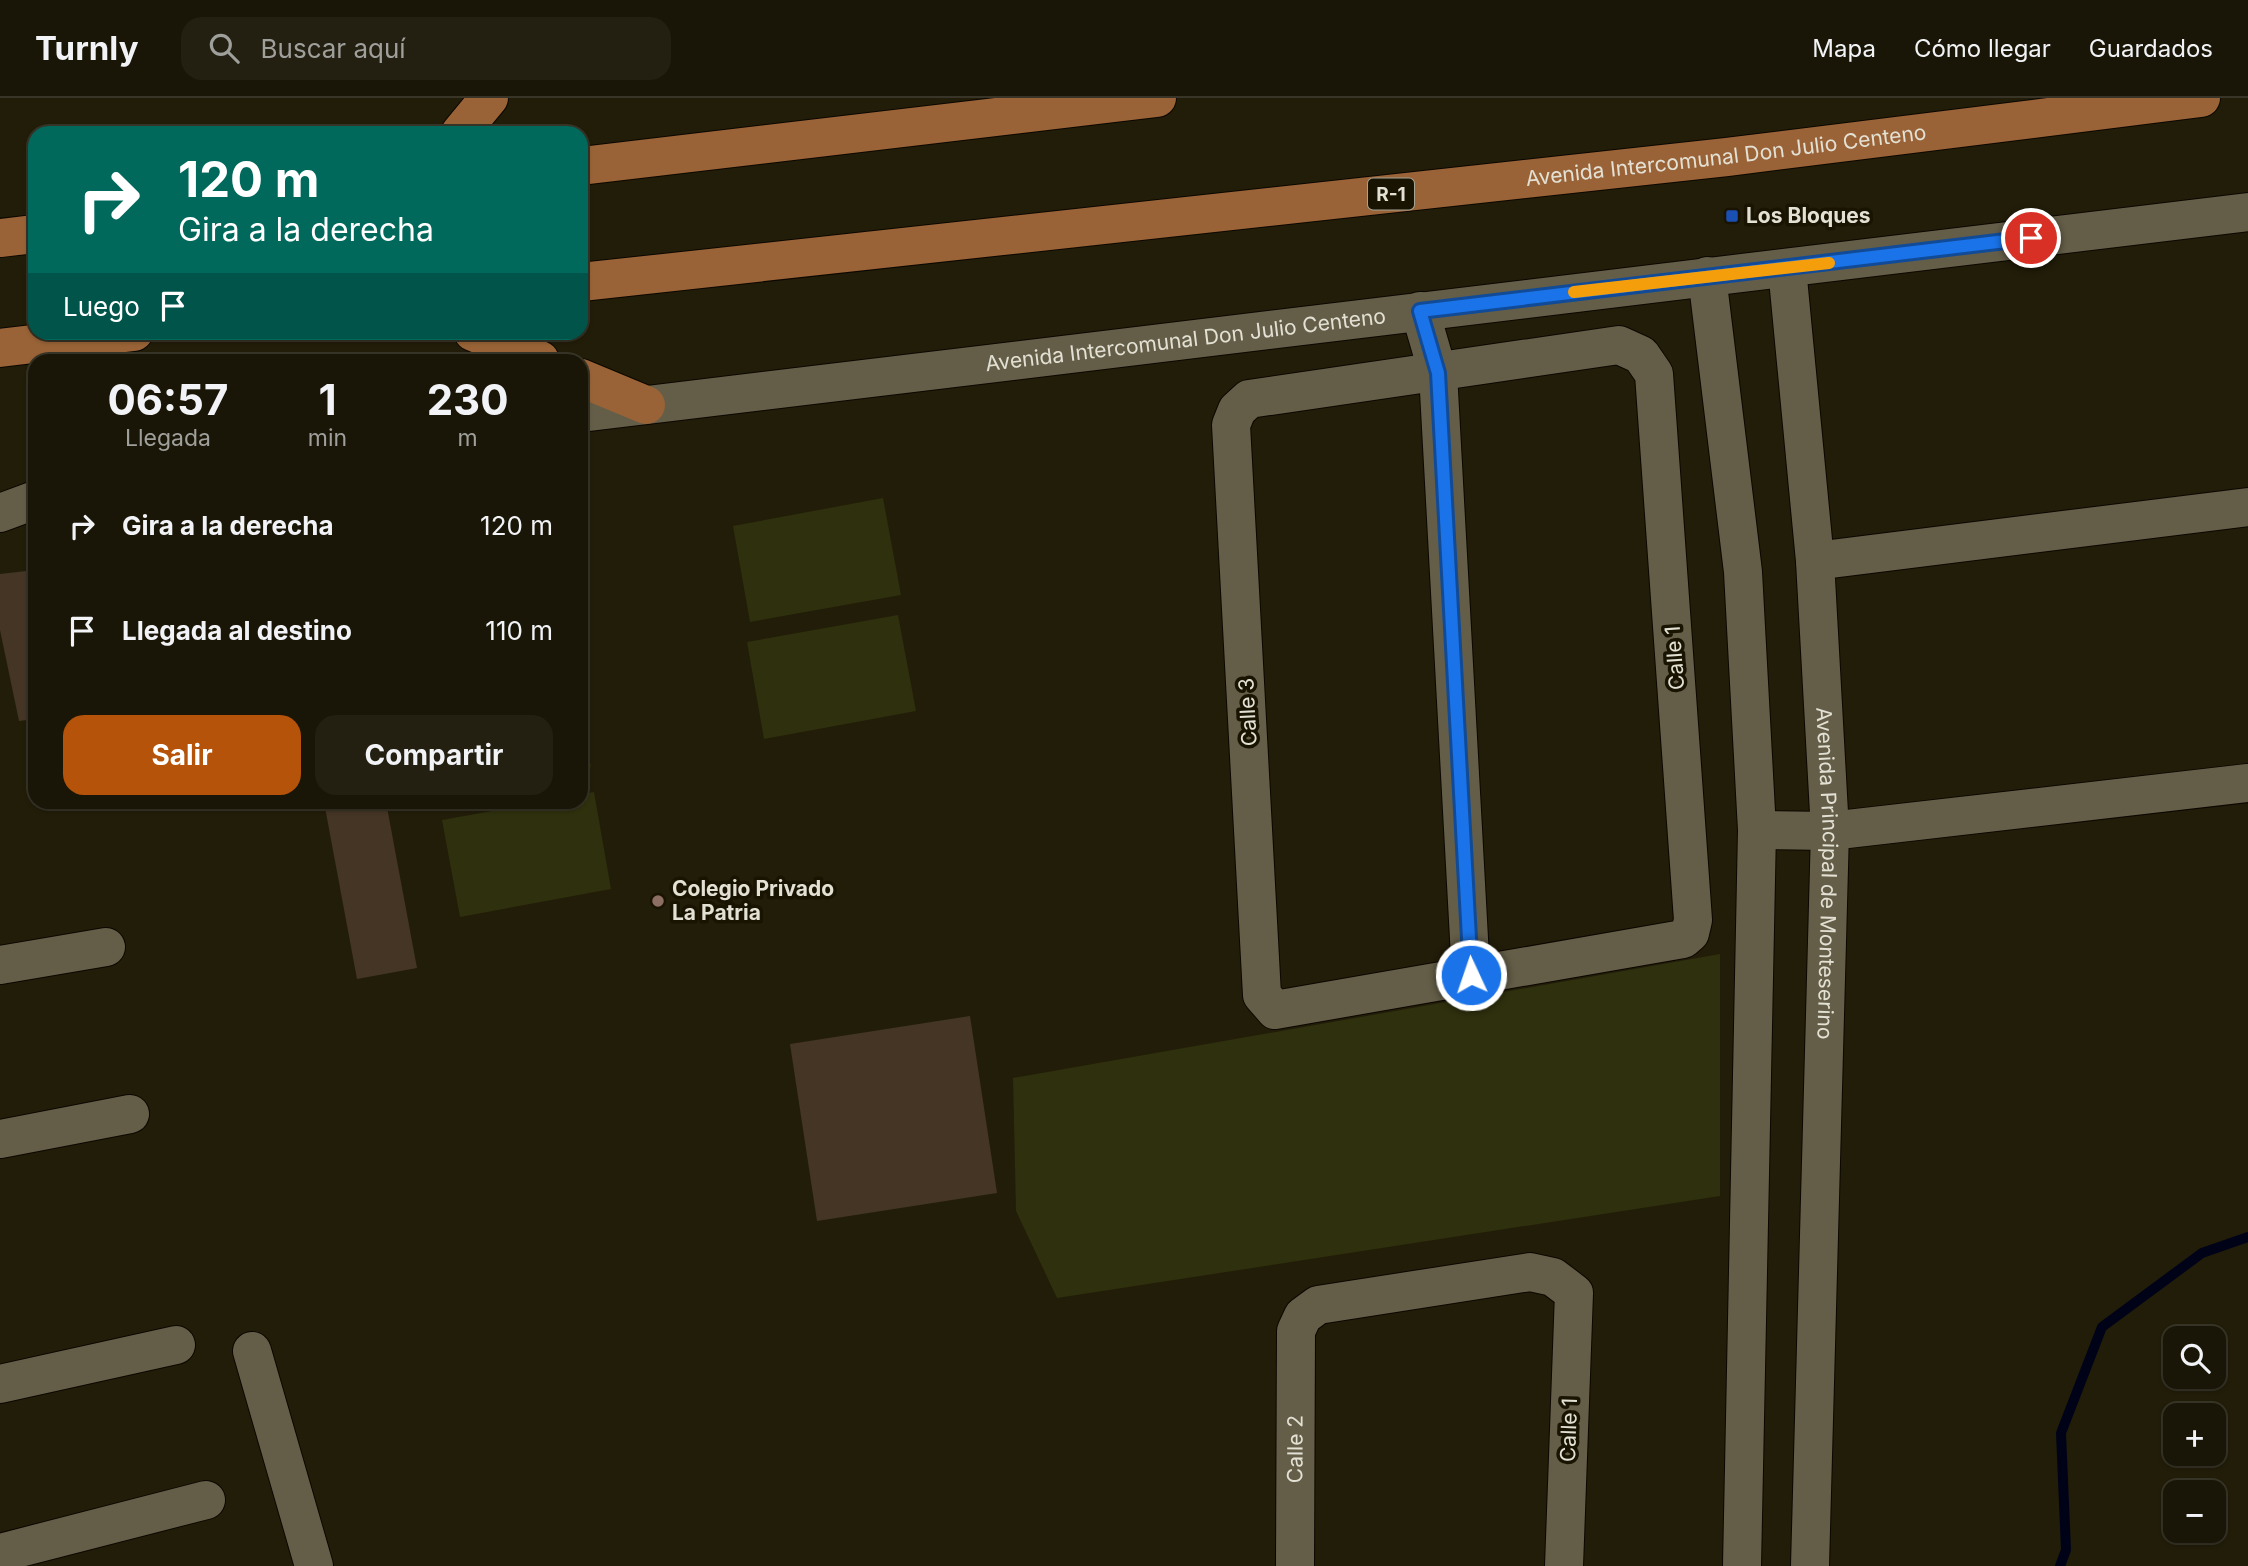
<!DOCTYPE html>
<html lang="es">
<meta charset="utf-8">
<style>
:root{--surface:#1a1607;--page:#231f11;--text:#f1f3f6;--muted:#9f9f9b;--line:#383528;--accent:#b45309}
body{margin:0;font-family:Inter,sans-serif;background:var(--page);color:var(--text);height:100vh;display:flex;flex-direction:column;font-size:26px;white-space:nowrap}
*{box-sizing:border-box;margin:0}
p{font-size:23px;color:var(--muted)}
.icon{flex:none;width:38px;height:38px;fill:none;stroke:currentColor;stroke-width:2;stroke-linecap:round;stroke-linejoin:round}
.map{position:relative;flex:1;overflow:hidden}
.drawer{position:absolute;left:28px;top:256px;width:560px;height:455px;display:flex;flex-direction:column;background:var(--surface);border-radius:21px;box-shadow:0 2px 5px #0004,0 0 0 2px var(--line)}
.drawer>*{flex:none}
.top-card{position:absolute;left:28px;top:28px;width:560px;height:214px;border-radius:21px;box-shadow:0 2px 5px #0004,0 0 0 2px var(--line);background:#00695c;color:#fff;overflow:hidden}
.controls{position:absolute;left:2163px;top:1228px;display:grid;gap:14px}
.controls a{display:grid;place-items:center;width:63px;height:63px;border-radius:14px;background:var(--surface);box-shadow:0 2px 5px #0004,0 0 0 2px var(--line);font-size:35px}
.pin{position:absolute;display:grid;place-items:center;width:60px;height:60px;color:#fff;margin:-30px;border:4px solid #fff;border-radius:50%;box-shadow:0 2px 7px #0007}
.me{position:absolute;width:77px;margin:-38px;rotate:357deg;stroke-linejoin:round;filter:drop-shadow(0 0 5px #0008)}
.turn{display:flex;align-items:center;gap:24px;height:147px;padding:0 35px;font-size:32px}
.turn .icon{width:91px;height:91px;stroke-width:2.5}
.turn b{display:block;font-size:49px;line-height:60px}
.then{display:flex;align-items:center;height:66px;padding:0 35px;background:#0003;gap:14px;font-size:26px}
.eta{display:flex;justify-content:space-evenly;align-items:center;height:119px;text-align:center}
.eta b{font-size:42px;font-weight:700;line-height:49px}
.action{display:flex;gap:14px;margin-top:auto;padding:14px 35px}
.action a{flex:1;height:80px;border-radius:21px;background:var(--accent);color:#fff;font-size:28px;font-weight:700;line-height:80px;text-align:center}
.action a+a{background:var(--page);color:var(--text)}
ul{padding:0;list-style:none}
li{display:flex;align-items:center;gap:21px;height:105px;padding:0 35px}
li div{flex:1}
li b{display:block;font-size:26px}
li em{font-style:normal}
header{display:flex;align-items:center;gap:42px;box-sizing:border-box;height:98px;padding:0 35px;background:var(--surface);border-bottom:2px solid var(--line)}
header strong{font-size:33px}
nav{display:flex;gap:38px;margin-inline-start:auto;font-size:24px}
.search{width:490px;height:63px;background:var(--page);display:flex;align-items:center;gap:18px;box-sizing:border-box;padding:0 24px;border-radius:21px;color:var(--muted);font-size:26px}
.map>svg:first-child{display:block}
</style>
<header>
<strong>Turnly</strong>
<div class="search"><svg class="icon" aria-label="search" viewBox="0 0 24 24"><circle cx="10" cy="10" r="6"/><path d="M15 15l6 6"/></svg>Buscar aquí</div>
<nav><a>Mapa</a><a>Cómo llegar</a><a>Guardados</a></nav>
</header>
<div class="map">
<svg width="2248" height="1468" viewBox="0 0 2248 1468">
<rect width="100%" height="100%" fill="#221d09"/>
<g fill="#2f300d">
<polygon points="883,400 901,497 750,524 733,428"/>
<polygon points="898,517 916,613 764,641 747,544"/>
<polygon points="581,617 591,669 581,671"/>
<polygon points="594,694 611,791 460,819 442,722 542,704 581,704 581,696"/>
<polygon points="1720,856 1720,1098 1057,1200 1016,1113 1013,980"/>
</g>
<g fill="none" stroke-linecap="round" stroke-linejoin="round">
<polyline stroke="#000318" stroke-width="10" points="2060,1468 2066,1452 2061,1335 2102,1229 2202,1155 2248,1139"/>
</g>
<g fill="#443525">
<polygon points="35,472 35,621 19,623 0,532 0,476"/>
<polygon points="324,704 386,704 417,870 357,881"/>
<polygon points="970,918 997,1095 817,1123 790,946"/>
</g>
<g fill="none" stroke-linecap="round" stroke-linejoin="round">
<defs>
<g id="minor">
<path id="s1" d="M 1787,170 L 1815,463 L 1830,733 L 1810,1468"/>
<polyline points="1707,178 1743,474 1757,732 1742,1468"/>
<polyline points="1420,213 1438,275 1471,877"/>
<polygon points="1619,247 1641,257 1654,276 1693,822 1690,835 1683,841 1275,912 1262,897 1231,327 1237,312 1249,301"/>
<path id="s2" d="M 581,315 L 2248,114"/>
<polyline points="0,415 35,402"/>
<polyline points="1815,463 2248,409"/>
<polyline points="1757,732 1830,733 2248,685"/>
<polyline points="0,867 106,849"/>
<polyline points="0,1041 130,1016"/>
<polyline points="252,1253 314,1468"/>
<polyline points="0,1286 176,1247"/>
<polyline points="0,1455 206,1402"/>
<path id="s3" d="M 1295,1468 L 1296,1233 L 1303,1218 L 1318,1207 L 1530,1174 L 1553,1179 L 1574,1195 L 1564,1468"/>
</g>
<g id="major">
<polyline points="460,35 489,0"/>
<polyline points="581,68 1157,0"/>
<polyline points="0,140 35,136"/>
<path id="s4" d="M 581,184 L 1727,59 L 2201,0"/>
<polyline points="473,234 540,262"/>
<polyline points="0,250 134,234"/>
<polyline points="581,280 646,307"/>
</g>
</defs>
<use href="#minor" stroke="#0c0700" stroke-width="40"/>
<use href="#major" stroke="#0c0700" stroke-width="40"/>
<use href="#minor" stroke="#645e48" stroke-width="38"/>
<use href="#major" stroke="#996337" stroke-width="38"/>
</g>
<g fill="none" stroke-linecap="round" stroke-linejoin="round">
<defs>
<polyline id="route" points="1471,877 1438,275 1420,213 2031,140"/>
</defs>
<use href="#route" stroke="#114b97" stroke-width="18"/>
<use href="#route" stroke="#1a73e8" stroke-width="12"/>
<polyline stroke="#f59e0b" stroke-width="12" points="1574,194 1829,165"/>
</g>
<rect fill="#1a4fb4" stroke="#191402" stroke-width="2.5" x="1725" y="111" width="14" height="14" rx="3.5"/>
<circle fill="#8d6e63" stroke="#191402" stroke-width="2.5" cx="658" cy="803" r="7"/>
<g text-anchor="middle" stroke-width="7" stroke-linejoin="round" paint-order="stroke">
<rect fill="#191402" stroke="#a6a395" stroke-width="2" x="1368" y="80.5" width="46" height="31" rx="5"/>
<g font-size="19" font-weight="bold" fill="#e3e0d4">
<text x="1391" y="103">R-1</text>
</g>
<g font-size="21" fill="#e3e0d4" stroke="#191402">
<text dy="7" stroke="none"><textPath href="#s4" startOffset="1152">Avenida Intercomunal Don Julio Centeno</textPath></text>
<text dy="7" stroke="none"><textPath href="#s2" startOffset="609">Avenida Intercomunal Don Julio Centeno</textPath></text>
<text transform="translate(1675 560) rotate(-94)" y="7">Calle 1</text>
<text transform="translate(1248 614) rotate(-93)" y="7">Calle 3</text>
<text dy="7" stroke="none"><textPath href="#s1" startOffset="607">Avenida Principal de Monteserino</textPath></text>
<text transform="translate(1569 1332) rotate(-88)" y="7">Calle 1</text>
<text dy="7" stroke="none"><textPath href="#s3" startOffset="117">Calle 2</textPath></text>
</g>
<g font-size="21" font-weight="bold" fill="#e3e0d4" stroke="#191402" text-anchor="start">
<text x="1746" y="125">Los Bloques</text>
<text x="672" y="798">Colegio Privado<tspan x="672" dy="24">La Patria</tspan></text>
</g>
</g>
</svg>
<div class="controls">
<a><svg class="icon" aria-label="search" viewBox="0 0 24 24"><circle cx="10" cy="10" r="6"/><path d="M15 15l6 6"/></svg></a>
<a>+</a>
<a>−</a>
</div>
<div class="pin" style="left:2031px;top:140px;background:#d93025"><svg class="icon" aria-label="arrive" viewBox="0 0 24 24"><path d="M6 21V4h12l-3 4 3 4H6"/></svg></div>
<svg class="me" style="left:1471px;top:877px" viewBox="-20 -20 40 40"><circle r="17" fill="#1a73e8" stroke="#fff" stroke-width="3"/><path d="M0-11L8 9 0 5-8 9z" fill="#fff"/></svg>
<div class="top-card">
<div class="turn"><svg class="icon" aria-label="right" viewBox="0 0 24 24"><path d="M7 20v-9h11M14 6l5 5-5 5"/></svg><div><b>120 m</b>Gira a la derecha</div></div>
<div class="then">Luego<svg class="icon" aria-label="arrive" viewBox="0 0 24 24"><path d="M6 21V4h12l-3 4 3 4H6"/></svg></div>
</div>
<section class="drawer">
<div class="eta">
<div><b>06:57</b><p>Llegada</p></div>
<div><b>1</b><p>min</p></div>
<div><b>230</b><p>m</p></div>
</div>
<ul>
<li><svg class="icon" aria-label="right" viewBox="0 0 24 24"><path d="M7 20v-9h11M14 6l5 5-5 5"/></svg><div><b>Gira a la derecha</b></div><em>120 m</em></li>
<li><svg class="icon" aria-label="arrive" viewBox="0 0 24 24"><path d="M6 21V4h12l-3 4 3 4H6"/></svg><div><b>Llegada al destino</b></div><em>110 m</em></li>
</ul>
<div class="action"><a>Salir</a><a>Compartir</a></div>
</section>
</div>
